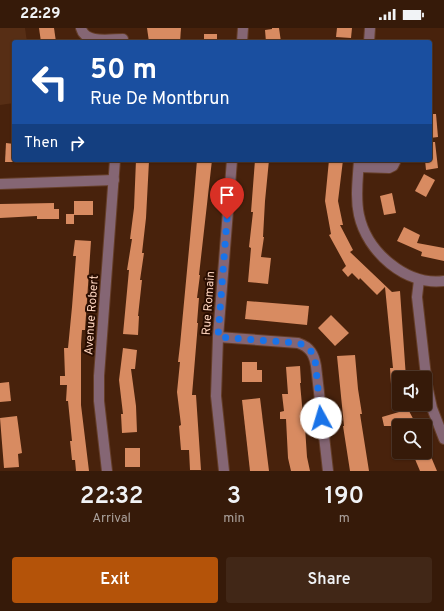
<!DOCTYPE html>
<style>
:root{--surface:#361a09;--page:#412717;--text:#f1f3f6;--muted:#aaa19c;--line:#50382a;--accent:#b45309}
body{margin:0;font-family:Overpass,sans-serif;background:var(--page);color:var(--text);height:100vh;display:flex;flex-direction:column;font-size:15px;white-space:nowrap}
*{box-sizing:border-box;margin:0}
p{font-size:13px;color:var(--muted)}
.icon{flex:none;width:22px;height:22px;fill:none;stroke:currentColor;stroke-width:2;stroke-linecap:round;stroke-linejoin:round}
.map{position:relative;height:443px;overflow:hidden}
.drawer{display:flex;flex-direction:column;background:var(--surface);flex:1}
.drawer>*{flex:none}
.hud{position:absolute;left:12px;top:12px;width:420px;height:122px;border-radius:4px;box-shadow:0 1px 3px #0004,0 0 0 1px var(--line);background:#1a4fa0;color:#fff;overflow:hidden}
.tools{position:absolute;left:392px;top:343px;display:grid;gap:8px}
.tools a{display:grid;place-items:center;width:40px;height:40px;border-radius:4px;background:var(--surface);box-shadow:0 1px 3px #0004,0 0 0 1px var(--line);font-size:20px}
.pin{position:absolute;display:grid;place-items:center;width:34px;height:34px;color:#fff;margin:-41px -17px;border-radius:50% 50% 50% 0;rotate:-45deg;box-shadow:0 0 4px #0007}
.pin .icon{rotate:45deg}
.me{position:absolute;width:44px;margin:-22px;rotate:354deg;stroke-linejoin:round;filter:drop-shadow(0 0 3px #0008)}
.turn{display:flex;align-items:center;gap:14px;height:84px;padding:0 12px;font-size:18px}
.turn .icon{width:52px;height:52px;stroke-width:2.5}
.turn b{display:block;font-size:28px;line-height:34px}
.then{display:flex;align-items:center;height:38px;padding:0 12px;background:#0003;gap:8px;font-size:15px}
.eta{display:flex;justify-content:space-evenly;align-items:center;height:68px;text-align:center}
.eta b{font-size:24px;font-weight:600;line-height:28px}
.button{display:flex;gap:8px;margin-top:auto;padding:8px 12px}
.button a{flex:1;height:46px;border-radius:4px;background:var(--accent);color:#fff;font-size:16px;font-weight:600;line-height:46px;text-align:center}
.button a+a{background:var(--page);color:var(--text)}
.status{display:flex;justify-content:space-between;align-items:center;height:28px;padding:0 20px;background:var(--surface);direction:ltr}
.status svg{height:11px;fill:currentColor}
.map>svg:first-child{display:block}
</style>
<div class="status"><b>22:29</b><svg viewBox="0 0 49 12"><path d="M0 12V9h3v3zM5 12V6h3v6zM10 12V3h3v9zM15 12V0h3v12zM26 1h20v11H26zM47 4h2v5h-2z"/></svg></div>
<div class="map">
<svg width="444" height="443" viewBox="0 0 444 443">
<rect width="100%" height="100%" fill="#48220c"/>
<polygon fill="#572e15" points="0,0 25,0 27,14 14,14 14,75 0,77"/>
<g fill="#d88b61">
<polygon points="39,0 54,0 56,14 41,14"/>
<polygon points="147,0 181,0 180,14 149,14"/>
<polygon points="272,0 279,0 281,14 266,14 265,2 272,1"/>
<polygon points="337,0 352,0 351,10 336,9"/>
<rect x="204" y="6" width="13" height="8"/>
<polygon points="430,86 436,86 438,109 430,110"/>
<polygon points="430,114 435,114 438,140 426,142 425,132 430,132"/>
<polygon points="6,115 14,116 14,134 5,134"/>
<polygon points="136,132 149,133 146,190 142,225 144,225 140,252 142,252 138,288 139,288 138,307 123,306 129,242 127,242 132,211 130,211 134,180"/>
<polygon points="197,132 212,132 199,247 200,247 197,270 199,270 197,295 198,295 192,367 196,367 201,442 190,442 189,422 181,422 179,398 181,397 177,364 180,334 178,334 180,317 194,168"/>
<polygon points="255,132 269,132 265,173 263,209 264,209 261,229 271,230 268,256 248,254 251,220 249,219 253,184 251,184"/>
<polygon points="329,132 343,132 338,173 343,197 340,197 353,222 350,224 392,264 400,263 406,350 399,350 399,356 391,356 390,340 393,340 385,259 377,267 360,250 359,252 352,245 348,249 342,242 346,238 329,207 331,206 325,173"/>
<polygon points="424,146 435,152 426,169 415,163"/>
<polygon points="392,165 396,185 384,187 380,168"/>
<rect x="74" y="173" width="19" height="14"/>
<polygon points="54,175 54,181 59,181 59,191 37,191 37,188 0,190 0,176"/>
<rect x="66" y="186" width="8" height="10"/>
<polygon points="404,199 420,207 417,215 444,220 444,233 421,228 422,224 397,213"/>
<polygon points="75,212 91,213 85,302 82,302 81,316 81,377 89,443 76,443 75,432 72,432 70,413 72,413 68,373 66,373 67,357 60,357 60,348 65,348 64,320 68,320 72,279 76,228 73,228"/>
<polygon points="247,273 309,278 307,297 245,291"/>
<polygon points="331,287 349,305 335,318 318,300"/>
<polygon points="123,320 137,322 135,341 131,341 136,378 137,404 122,405 121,386 123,386 119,352"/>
<polygon points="355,327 358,361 362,386 360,386 369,443 350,443 343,398 344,398 337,328"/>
<polygon points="242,334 257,334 257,342 262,342 262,354 242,354"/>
<polygon points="300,338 301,355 300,355 304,399 305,399 307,429 310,443 291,443 288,430 286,391 280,391 280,384 284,383 282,366 288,366 286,339"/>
<polygon points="9,354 11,373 0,374 0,355"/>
<polygon points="260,370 269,443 250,443 242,372"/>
<polygon points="397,376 424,376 425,380 409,383 417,398 401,398 399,392 399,398 384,398 382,389 399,384"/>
<polygon points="17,388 22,425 18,426 19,439 4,440 0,390"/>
<rect x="125" y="420" width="15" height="19"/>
<polygon points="412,424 429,424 437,443 420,443"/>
</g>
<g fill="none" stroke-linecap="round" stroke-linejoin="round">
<defs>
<g id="minor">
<path d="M 81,0 C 85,16 110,11 123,11"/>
<polyline points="242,14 243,0"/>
<polyline points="369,14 370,0"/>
<path d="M 359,132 C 358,150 355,169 359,187 C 367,224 406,258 444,253"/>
<polyline points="359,139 389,140 393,138 396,132"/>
<polyline points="0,156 114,152"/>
<polyline points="419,252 417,269 427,357 432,380 444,411"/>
<path d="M 218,309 L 298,315 C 310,319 314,326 316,338 L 328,443"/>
<polyline points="107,443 99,373 99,348 115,132"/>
<polyline points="224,443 216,368 218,309 232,132"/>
</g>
</defs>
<use href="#minor" stroke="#653e28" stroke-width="12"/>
<use href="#minor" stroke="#856674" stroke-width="10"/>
</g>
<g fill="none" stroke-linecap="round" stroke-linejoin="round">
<path stroke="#1a73e8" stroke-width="7" stroke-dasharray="0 12.6" d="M 227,191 L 218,309 L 298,315 C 307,318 312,322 315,331 L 321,390"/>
</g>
<g text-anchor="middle" stroke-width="4" stroke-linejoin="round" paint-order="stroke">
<g font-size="12" fill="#fdd4be" stroke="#290d00">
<text transform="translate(208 275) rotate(-86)" y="4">Rue Romain</text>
<text transform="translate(91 287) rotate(-86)" y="4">Avenue Robert</text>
</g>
</g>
</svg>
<div class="tools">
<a><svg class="icon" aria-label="sound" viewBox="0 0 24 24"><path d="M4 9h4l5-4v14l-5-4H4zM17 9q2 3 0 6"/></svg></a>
<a><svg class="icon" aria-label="search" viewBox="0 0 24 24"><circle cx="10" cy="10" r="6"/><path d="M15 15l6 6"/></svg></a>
</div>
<div class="pin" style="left:227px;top:191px;background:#d93025"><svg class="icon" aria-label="arrive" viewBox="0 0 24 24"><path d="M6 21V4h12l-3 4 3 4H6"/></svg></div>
<svg class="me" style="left:321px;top:390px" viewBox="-20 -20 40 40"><circle r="19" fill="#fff"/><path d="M0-13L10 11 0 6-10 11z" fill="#1a73e8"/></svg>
<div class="hud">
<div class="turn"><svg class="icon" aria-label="left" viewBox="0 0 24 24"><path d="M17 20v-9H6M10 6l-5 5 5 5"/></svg><div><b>50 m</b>Rue De Montbrun</div></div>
<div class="then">Then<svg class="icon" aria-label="right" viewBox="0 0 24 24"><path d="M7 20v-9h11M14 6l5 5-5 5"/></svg></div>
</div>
</div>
<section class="drawer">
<div class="eta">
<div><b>22:32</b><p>Arrival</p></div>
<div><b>3</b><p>min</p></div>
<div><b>190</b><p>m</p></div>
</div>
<div class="button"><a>Exit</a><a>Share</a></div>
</section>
